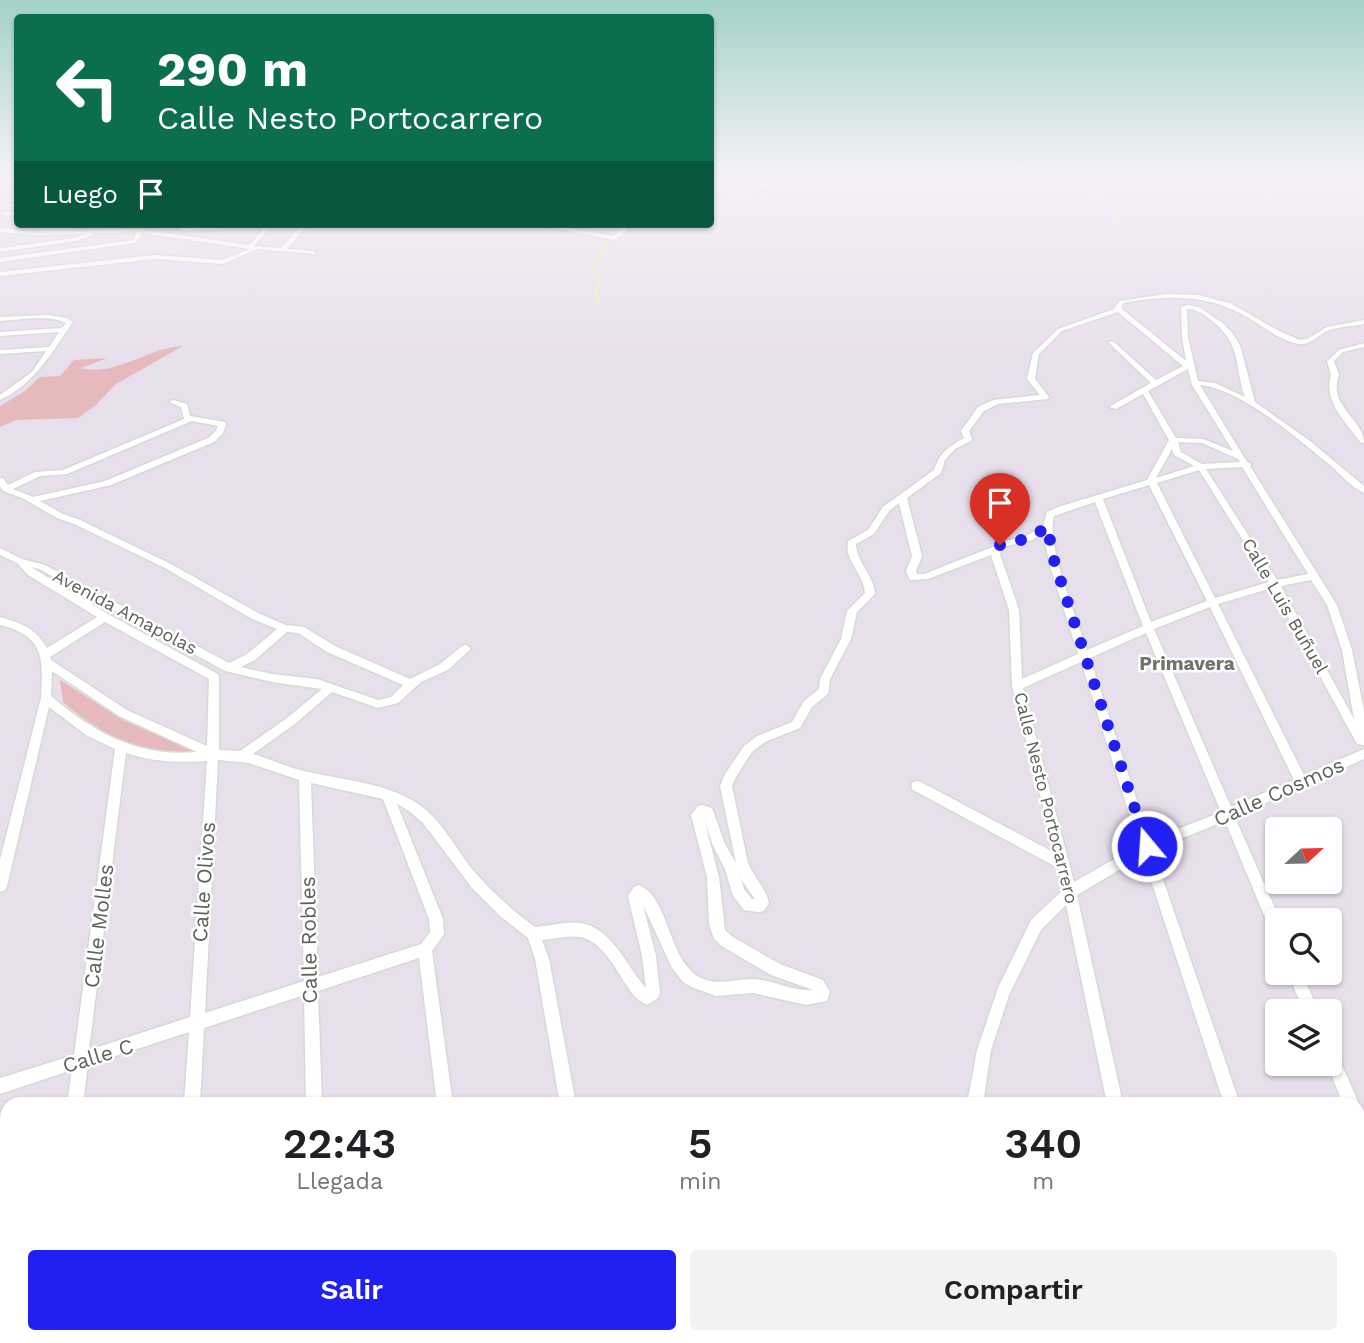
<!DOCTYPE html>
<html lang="es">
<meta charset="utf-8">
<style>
:root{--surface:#fff;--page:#f2f2f2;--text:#202124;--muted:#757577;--accent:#211ff2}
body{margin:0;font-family:"Work Sans",sans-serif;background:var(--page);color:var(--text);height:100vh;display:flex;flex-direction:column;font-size:26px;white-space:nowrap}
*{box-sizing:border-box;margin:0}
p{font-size:23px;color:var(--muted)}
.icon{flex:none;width:38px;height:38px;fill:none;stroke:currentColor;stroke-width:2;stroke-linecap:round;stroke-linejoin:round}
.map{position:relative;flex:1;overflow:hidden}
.sheet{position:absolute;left:0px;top:1097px;width:1365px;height:247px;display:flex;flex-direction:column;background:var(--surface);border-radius:21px 21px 0 0;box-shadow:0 2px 5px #0004}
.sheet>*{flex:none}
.hud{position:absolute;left:14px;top:14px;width:700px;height:214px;border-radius:7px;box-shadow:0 2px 5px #0004;background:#0b6e4f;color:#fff;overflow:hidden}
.needle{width:46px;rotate:68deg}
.fabs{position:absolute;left:1265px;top:817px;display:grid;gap:14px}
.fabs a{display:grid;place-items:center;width:77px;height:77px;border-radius:7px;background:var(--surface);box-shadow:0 2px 5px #0004;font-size:35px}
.pin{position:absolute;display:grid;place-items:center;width:60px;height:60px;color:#fff;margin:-72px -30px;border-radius:50% 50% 50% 0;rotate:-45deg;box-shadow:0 0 7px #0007}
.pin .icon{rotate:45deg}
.me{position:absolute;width:77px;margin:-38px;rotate:342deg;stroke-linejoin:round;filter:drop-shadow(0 0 5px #0008)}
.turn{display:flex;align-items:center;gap:24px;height:147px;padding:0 28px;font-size:32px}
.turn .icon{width:91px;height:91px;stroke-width:2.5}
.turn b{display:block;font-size:49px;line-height:60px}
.then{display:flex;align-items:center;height:66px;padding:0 28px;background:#0003;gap:14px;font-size:26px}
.eta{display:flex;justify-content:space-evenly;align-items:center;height:119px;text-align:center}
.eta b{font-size:42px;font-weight:600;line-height:49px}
.primary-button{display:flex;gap:14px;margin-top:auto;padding:14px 28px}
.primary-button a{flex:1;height:80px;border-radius:7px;background:var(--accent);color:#fff;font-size:28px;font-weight:600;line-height:80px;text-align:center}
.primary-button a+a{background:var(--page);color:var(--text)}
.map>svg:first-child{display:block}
</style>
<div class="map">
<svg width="1364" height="1343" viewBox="0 0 1364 1343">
<rect width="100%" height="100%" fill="#e8dfec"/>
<g fill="#e6b9bc">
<path d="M 183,346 L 116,384 L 96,405 L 78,418 L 16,420 L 0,427 L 0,406 L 25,391 L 40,377 L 60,376 L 74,360 L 107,358 L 81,368 C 116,377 149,347 183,346 Z"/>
<path d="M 60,680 L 123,720 L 195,752 C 148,761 98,732 63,702 Z"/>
</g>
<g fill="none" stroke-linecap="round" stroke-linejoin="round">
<g stroke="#dbff9c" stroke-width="2">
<polyline points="1075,176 1093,187 1093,195 1115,209 1119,227"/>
<polyline points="598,305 596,289 600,280 594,269 606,242"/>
</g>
<defs>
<g id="minor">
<polygon points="714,176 724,176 770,185 749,194 710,192 710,189 748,191 763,186"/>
<polygon points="18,182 18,184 0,186 0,184"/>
<polygon points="10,204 18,204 18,207 8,207"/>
<polygon points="3,212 18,212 18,216 1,215"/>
<polygon points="273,224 254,246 281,248 302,224 308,224 287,249 313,251 316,253 315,254 257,249 223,264 155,259 0,276 0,272 155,255 222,260 250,249 142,233 137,242 135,243 0,262 0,258 133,240 136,233 92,233 92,235 76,241 0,252 0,248 75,238 86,234 32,235 0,232 0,228 32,231 140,229 249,245 264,228 182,231 179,229 182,227"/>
<polygon points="535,224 546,224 613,236 626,224 633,224 621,236 614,240"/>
<path d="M 1166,294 L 1198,295 L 1230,303 L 1279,331 L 1300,340 L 1307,339 L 1327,327 L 1364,320 L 1364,324 C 1352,327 1338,326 1327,331 C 1317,336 1310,346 1298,344 C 1279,340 1261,325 1245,316 C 1207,294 1165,295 1123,303 L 1121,308 L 1186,361 L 1182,337 L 1181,307 L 1188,305 L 1199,307 L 1224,324 L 1233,334 L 1240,345 L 1255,402 L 1310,441 L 1364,486 L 1364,493 C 1351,487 1340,474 1330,465 C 1298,439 1241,389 1200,385 L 1247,462 L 1251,464 L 1250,466 L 1337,605 L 1352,650 L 1364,711 L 1364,745 L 1357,744 L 1272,588 L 1218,604 L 1304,775 L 1364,749 L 1364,759 L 1235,817 L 1280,920 L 1278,920 L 1278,938 L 1273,937 L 1225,821 L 1153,850 L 1240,1104 L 1224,1104 L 1143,856 L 1077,895 L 1123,1104 L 1107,1104 L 1066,905 L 1041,930 L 1009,995 L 991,1050 L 983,1104 L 967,1104 L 977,1050 L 998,988 L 1031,920 L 1063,890 L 1058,868 L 913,790 L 911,786 L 913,782 L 917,781 L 921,782 L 1055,853 L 1012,686 L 1009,610 L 991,555 L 928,579 L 910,580 L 906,571 L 912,556 L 899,503 L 889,511 L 874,534 L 856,544 C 857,563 874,575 875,594 L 857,612 L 851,639 L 830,679 L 828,694 L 812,707 L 800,728 L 765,742 L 752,752 L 736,777 L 732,786 L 748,863 C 754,877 766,888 769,903 L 764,911 L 759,912 L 749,911 L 744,910 L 733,896 L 725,869 L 713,846 L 704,819 L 719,877 L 725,930 L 733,937 L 780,964 L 823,980 L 830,992 L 827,1001 L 806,1005 L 753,993 L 716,996 L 691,987 L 683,982 L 672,968 L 643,905 L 656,956 L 660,993 L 658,998 L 647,1005 C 636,1000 631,992 625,983 C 615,967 600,940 580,937 C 568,935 554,939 542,940 L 549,959 L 576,1104 L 560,1104 L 535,959 L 528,938 L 499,915 L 472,888 L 423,823 L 409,811 L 397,804 L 443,919 L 444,934 L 432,951 L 453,1104 L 437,1104 L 419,958 L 318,991 L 322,1104 L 306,1104 L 304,995 L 204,1028 L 200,1104 L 184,1104 L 189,1032 L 88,1065 L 83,1104 L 67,1104 L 72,1070 L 0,1094 L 0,1078 L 74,1055 L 115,749 L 86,735 L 49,707 L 7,886 L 5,890 L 0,892 L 0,860 L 41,698 C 43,658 45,636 0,625 L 0,617 C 21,623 36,628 47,648 L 97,617 L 28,575 L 17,563 L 0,555 L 0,548 L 22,559 L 45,565 L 229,663 L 247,654 L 277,629 L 252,619 L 165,568 L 74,524 L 57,518 L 22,498 L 3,491 L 0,486 L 0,478 L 3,478 L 8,485 L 35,472 L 63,470 L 184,419 L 181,407 L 169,402 L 173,400 L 187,404 L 190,416 L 225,422 L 226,424 L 223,433 L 214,442 L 111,485 L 40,501 L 63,514 L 80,520 L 171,564 L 258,613 L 286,625 L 304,627 L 335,646 L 410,679 L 440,664 L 462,646 L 466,645 L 471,649 L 448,670 L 421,682 L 398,703 L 378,708 L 332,692 L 295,724 L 253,754 C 270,759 287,767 304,771 C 342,780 384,782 417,803 C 441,819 455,847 472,869 C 491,891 512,910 535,927 C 550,926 565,921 580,923 C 613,928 626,966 646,988 L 642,956 L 628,896 L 634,887 L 639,885 C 672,899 667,967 706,980 C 723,985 738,978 755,979 C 775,981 792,991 813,990 L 771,975 L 723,947 L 714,939 L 709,924 L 707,877 L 691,815 L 698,806 L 702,805 L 712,808 L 725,844 L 736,863 L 720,786 L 725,774 L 744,746 L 757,736 L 792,722 L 804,701 L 819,689 L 820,679 L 841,639 L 847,611 L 865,593 C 864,574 844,561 848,541 L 868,530 L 883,507 L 934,470 C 939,453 949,446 964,438 L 961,431 L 978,407 L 993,400 L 1040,395 L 1027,379 L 1033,353 L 1058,329 L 1114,309 L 1119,301 ZM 1187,309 C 1197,309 1204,315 1212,321 C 1242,344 1234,366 1245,397 L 1215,383 L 1198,381 L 1188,337 ZM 1118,312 L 1183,366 L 1156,380 L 1113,341 L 1108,342 L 1151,383 L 1109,407 L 1116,409 L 1143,394 L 1169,440 L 1147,480 L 1058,507 L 1047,512 L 1043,526 L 1026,536 L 997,543 L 995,546 L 924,574 L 917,574 L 916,571 L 922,556 L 907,498 L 941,473 L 945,460 L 955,449 L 971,441 L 972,439 L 969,431 L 984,411 L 998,404 L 1048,399 L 1049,397 L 1035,379 L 1039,354 L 1062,331 ZM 1188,369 L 1192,385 L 1233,451 L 1203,439 L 1176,438 L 1148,391 ZM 192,421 L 218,426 L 215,432 L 208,438 L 105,481 L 33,497 L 13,489 L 40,476 L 67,474 ZM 1178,442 L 1202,443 L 1238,459 L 1240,462 L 1202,464 L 1181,452 ZM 1172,449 L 1174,455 L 1194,466 L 1156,478 ZM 1242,467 L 1308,574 L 1277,580 L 1206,469 ZM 1199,470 L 1269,582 L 1215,598 L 1157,483 ZM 1149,485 L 1207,601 L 1151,622 L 1103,499 ZM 1095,502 L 1143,626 L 1087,650 C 1077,617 1046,547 1054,516 ZM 1043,533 L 1050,566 L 1078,654 L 1022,679 L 1019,610 L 1000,554 L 1003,547 L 1032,540 ZM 31,567 L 39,569 L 225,671 L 272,682 L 322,689 L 287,718 L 240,751 L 219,750 L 219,677 L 218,674 L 108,614 ZM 1311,580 L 1327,605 L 1342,650 L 1354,719 L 1281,586 ZM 1210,607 L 1294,780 L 1231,807 L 1154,629 ZM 105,622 L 209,679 L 207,746 L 127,710 L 51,660 L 50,657 ZM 287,632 L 298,633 L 327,652 L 403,685 L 391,697 L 378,700 L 317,679 L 272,674 L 241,667 L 255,660 ZM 1146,633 L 1221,812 L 1150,840 L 1090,658 ZM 1081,662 L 1139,845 L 1074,882 L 1023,688 ZM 52,671 L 119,716 L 197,752 C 138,757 96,734 51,696 ZM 126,753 C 153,762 179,763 207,761 L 190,1017 L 89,1050 ZM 218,760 L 249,763 L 299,780 L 304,981 L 205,1013 ZM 311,783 L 383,799 L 429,919 L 430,932 L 421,944 L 318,977 ZM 739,872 L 742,881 L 755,899 L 752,899 L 744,889 Z"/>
<path d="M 48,315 L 67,318 L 73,322 C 52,352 35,384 0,400 L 0,395 L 32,372 L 46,351 L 0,354 L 0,350 L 49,347 L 59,332 L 0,336 L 0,332 L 62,328 L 66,323 C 47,314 21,320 0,321 L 0,317 Z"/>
<path d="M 1364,343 L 1364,347 L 1343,352 L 1334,361 L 1339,375 C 1327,406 1364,419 1364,443 L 1361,443 C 1347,424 1322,400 1331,375 L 1327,361 L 1339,350 Z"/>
<polygon points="1288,973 1302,973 1319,1012 1304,1012"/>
<polygon points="1330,1047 1335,1049 1359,1104 1358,1106 1358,1104 1343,1104 1327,1064 1330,1064"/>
<polygon points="1358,1112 1364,1115 1364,1143 1358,1140"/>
<polygon points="30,1337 48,1337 47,1343 29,1343"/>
<polygon points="173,1337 191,1337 190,1343 172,1343"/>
<polygon points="250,1337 279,1337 277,1343 248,1343"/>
<polygon points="335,1337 358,1337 360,1343 337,1343"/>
<polygon points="583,1337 606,1337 608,1343 585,1343"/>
<polygon points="796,1337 814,1337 812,1343 794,1343"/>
<polygon points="816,1337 839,1337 841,1343 818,1343"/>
<polygon points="1251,1337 1274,1337 1276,1343 1253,1343"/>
<polygon points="1301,1337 1319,1337 1321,1343 1303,1343"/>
</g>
</defs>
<use href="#minor" stroke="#d5dad2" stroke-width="3"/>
<use href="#minor" fill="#fff" fill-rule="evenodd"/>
</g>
<linearGradient id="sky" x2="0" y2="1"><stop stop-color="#a3d2ca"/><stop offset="0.48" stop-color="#f5f1f6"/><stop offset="1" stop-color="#f5f1f6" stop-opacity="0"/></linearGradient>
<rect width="1364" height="364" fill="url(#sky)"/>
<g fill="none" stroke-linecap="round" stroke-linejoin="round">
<polyline stroke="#211ff2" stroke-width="12" stroke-dasharray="0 21.6" points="1000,545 1029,538 1048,527 1052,554 1147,846"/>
</g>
<g text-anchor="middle" stroke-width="5" stroke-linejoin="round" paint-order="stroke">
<g font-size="18" fill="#5d6158" stroke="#fff">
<text transform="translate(1285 606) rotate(60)" y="6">Calle Luis Buñuel</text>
<text transform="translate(125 612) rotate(28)" y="6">Avenida Amapolas</text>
<text transform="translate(1046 798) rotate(76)" y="6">Calle Nesto Portocarrero</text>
</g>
<g font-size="19" font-weight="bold" fill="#6f7369" stroke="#fff">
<text x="1187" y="670">Primavera</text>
</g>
<g font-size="21" fill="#5d6158" stroke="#fff">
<text transform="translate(1279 792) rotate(-24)" y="7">Calle Cosmos</text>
<text transform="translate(204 882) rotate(-86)" y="7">Calle Olivos</text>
<text transform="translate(99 926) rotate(-83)" y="7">Calle Molles</text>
<text transform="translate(309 940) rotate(-91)" y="7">Calle Robles</text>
<text transform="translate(98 1056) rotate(-17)" y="7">Calle C</text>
</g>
</g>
</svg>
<div class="fabs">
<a><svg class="needle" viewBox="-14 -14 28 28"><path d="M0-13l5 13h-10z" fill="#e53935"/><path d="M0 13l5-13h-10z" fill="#757577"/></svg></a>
<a><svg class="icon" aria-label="search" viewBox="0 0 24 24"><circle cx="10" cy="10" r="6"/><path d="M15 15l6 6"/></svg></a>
<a><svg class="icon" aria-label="layers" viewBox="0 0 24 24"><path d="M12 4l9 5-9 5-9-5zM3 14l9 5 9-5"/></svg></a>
</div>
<div class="pin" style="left:1000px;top:545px;background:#d93025"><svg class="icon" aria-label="arrive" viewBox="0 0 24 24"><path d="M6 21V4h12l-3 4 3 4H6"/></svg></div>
<svg class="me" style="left:1147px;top:846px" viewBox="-20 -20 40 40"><circle r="17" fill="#211ff2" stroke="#fff" stroke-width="3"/><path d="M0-11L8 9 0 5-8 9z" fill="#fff"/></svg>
<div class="hud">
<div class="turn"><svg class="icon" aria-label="left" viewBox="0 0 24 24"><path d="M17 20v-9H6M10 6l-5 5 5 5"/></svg><div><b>290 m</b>Calle Nesto Portocarrero</div></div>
<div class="then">Luego<svg class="icon" aria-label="arrive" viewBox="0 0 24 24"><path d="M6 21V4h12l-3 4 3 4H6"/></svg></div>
</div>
<section class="sheet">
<div class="eta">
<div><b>22:43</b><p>Llegada</p></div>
<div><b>5</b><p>min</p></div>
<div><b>340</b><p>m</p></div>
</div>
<div class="primary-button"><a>Salir</a><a>Compartir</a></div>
</section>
</div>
